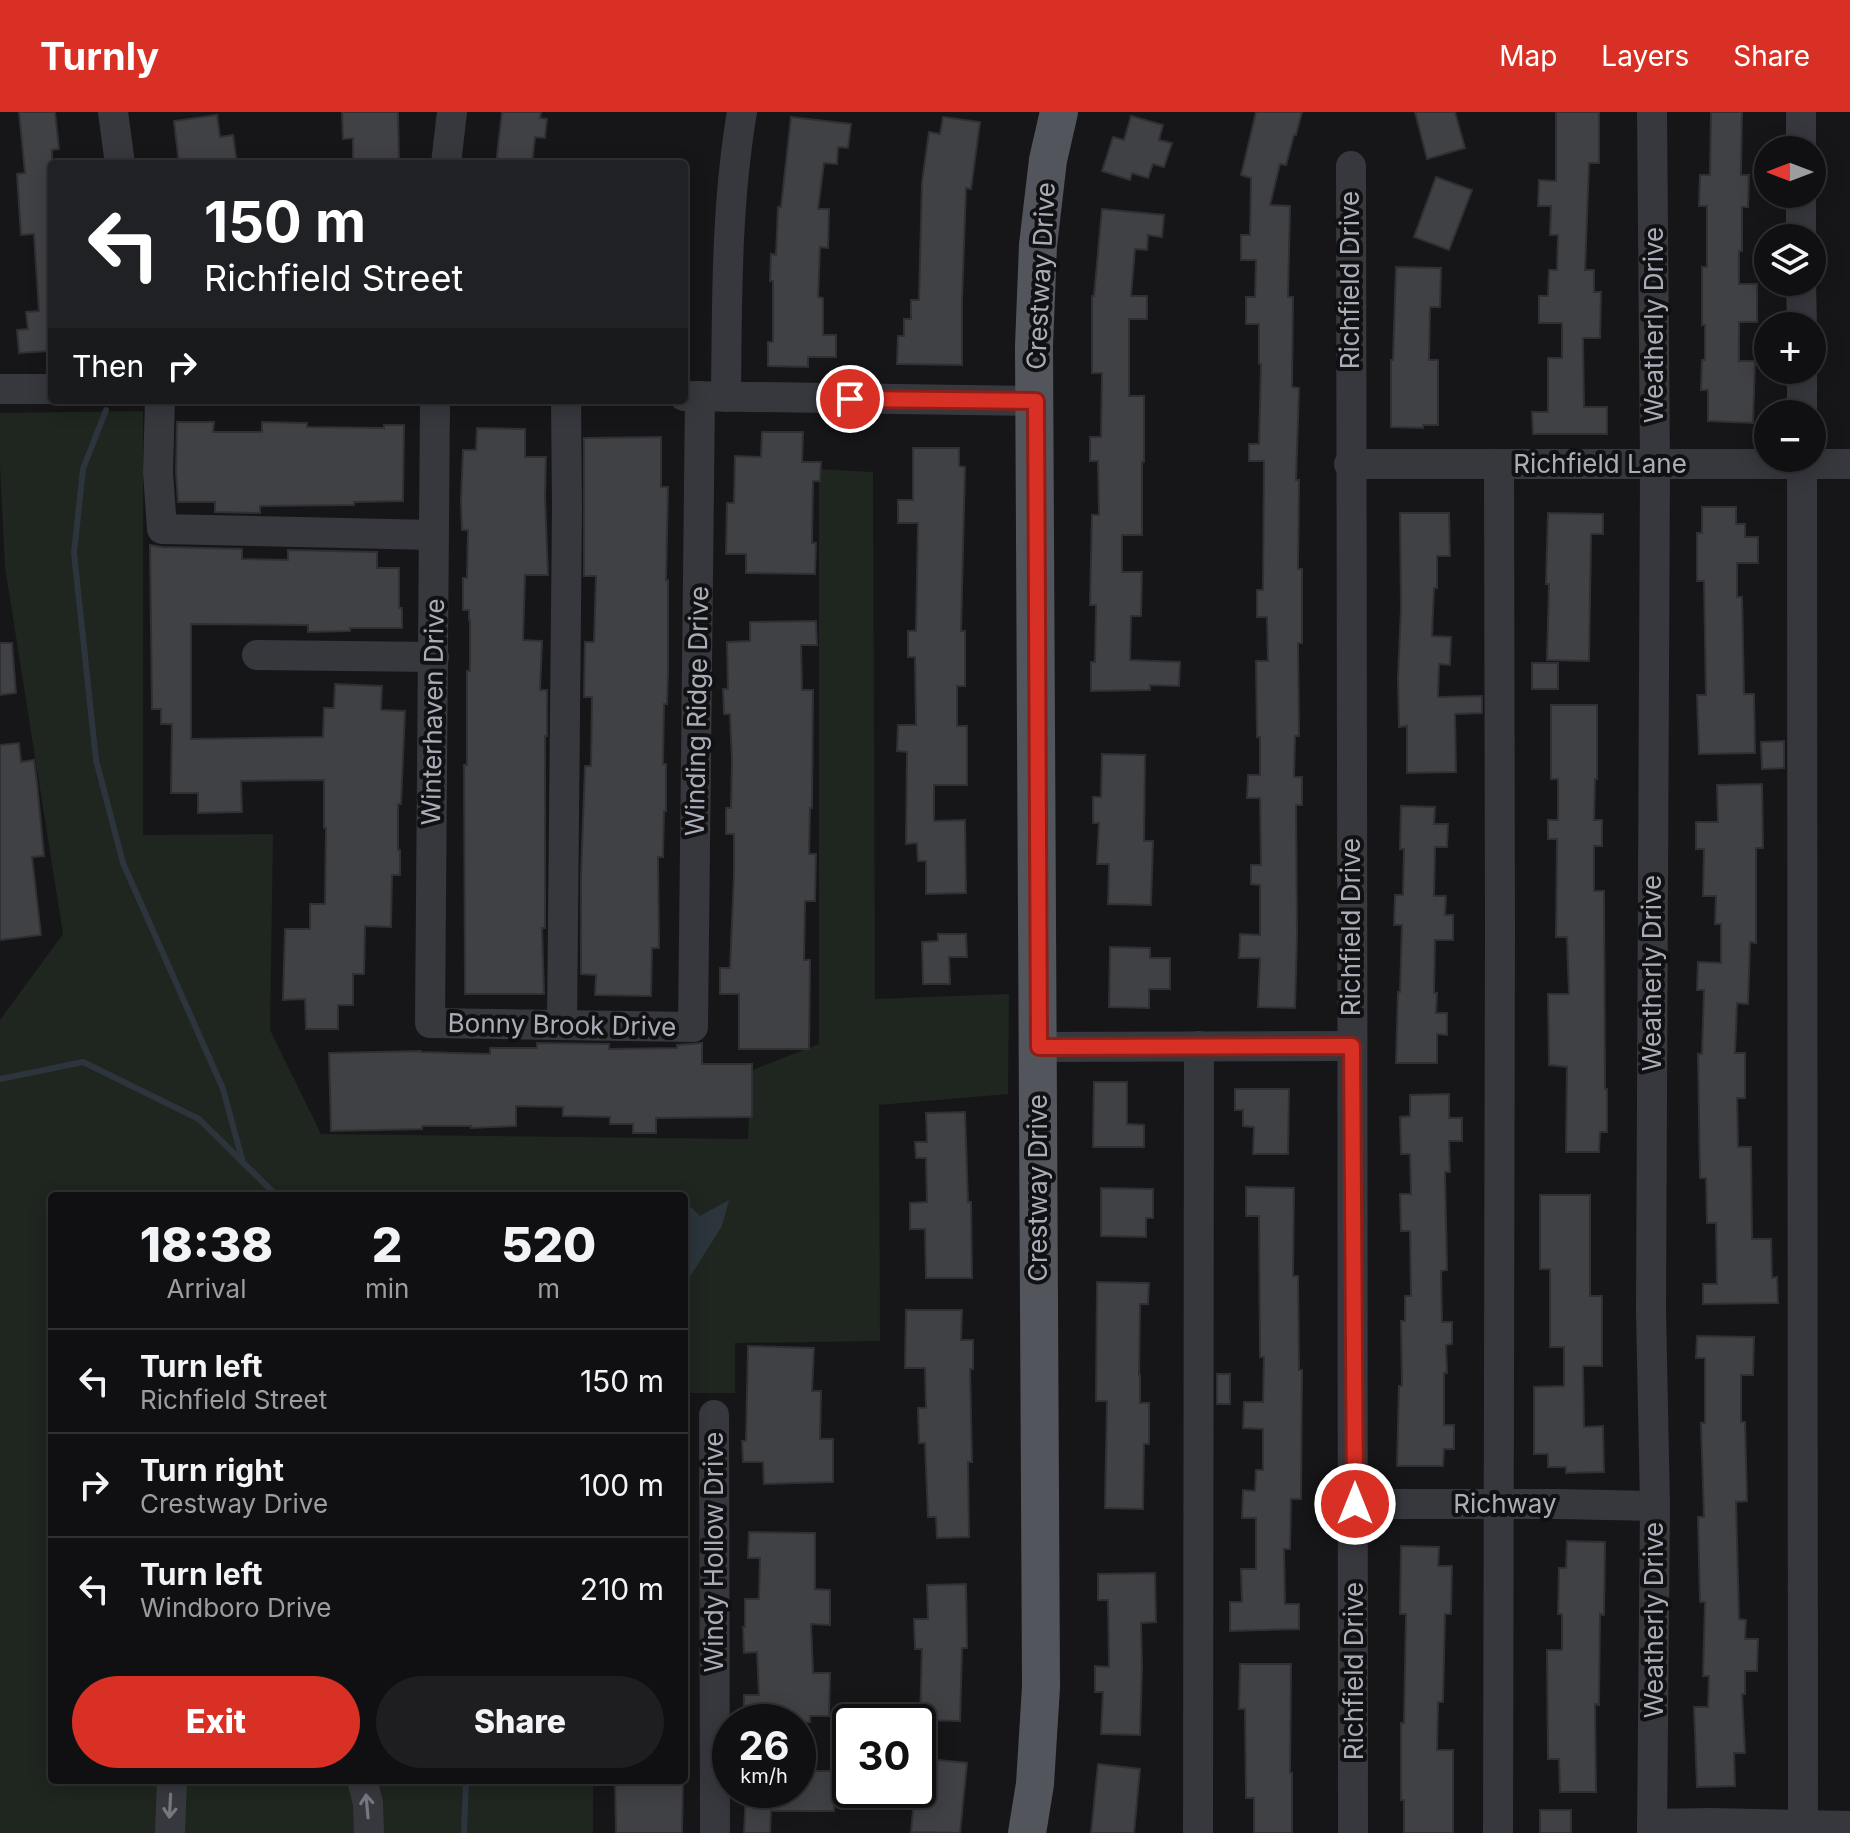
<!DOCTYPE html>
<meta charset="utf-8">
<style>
:root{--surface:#101012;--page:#1e1e20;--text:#f1f3f6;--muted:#9c9d9f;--line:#303032;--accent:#d93025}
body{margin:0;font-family:Inter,sans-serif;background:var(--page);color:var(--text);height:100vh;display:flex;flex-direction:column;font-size:30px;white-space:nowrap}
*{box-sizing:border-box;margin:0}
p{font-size:26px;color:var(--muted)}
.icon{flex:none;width:44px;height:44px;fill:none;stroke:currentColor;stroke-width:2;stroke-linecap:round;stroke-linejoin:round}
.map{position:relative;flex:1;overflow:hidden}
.drawer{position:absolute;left:48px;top:1080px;width:640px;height:592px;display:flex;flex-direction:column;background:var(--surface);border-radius:8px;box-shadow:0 4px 20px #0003,0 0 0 2px var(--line)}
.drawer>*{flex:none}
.top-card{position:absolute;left:48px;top:48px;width:640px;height:244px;border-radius:8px;box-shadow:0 4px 20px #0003,0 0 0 2px var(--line);background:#202124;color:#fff;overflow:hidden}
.needle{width:52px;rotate:270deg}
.fabs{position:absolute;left:1754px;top:24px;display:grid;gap:16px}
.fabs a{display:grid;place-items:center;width:72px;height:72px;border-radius:50%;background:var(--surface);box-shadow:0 4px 20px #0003,0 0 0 2px var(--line);font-size:40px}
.speed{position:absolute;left:712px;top:1592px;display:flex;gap:16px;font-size:40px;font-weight:700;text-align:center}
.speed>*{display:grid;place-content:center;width:104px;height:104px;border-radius:50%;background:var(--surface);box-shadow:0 4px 20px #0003,0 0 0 2px var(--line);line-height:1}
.speed small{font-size:20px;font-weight:400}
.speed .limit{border:4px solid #111;border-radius:12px;background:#fff;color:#111}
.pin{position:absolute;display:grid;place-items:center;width:68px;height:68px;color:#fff;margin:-34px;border:4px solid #fff;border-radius:50%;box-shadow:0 2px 8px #0007}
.me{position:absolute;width:88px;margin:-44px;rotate:0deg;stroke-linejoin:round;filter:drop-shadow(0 0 6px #0008)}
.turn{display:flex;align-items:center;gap:28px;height:168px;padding:0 24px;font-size:36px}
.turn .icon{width:104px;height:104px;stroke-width:2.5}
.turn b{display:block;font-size:56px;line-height:68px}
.then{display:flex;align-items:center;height:76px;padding:0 24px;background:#0003;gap:16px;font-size:30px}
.eta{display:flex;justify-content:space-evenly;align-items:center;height:136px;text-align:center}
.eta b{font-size:48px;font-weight:800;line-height:56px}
.action{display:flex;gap:16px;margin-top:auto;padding:16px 24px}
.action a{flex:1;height:92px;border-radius:48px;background:var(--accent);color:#fff;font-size:32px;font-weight:800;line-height:92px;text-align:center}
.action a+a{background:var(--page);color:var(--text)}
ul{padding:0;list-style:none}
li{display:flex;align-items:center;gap:24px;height:104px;padding:0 24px;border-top:2px solid var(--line)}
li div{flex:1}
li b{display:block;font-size:30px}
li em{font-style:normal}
header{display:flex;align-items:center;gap:48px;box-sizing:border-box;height:112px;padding:0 40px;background:var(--accent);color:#fff}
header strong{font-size:38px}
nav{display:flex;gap:44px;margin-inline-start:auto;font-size:28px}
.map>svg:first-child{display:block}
</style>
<header>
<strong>Turnly</strong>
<nav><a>Map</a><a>Layers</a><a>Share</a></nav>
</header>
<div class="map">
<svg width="1850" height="1721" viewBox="0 0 1850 1721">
<rect width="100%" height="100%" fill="#161618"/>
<polygon fill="#1e261f" points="143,299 143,723 273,722 270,918 321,1022 748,1027 750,959 819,932 819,357 873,360 875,887 1009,882 1008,982 879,993 880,1229 735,1231 735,1281 684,1281 684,1084 52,1084 52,1668 593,1668 593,1721 0,1721 0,908 63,822 5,455 0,352 0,301"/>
<polygon fill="#2c353c" points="729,1088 722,1114 684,1174 684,1089 700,1104"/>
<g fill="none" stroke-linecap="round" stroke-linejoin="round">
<g stroke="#2c353c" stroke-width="6">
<polyline points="106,298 83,357 74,441 96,648 123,751 223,977 243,1051"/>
<polyline points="0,967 83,950 199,1007 277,1084"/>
<polyline points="464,1721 466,1668"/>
</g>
</g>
<g fill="#404145" stroke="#303034" stroke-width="2">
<polygon points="19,0 55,0 59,37 52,38 52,228 49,228 50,239 19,241 17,218 28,217 26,200 39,199 34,122 21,123 17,62 25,61"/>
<polygon points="342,0 398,0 399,52 353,52 353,26 343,27"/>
<polygon points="502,0 541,0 540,6 547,7 545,26 535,25 532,52 496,52"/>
<polygon points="1256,0 1302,0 1296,23 1294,23 1286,53 1280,52 1270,93 1290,94 1288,185 1293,185 1292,275 1299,276 1296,368 1299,368 1298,457 1302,457 1302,531 1298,531 1299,624 1295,624 1294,665 1302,665 1302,693 1296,693 1297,824 1295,896 1258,895 1260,846 1239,846 1240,822 1260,823 1260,773 1251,772 1251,753 1261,753 1260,686 1247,686 1248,663 1260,663 1260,625 1257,625 1256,549 1268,549 1267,505 1257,505 1257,478 1263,478 1264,349 1249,349 1249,332 1259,332 1261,252 1259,252 1259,212 1246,212 1246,185 1255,185 1256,148 1241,148 1241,123 1250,123 1251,66 1241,63"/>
<polygon points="1415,0 1455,0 1465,36 1427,47"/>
<polygon points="1556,0 1599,0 1599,51 1589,51 1585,158 1594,158 1594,180 1601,180 1600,226 1583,226 1584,295 1607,295 1607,322 1533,322 1532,300 1548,300 1548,246 1562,246 1562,211 1539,211 1539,184 1548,184 1549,158 1557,158 1558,123 1550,123 1551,94 1538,94 1539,68 1556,69"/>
<polygon points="1711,0 1742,0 1741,63 1749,63 1748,95 1742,95 1742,139 1739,139 1739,172 1757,172 1757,210 1739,210 1739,249 1755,249 1753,311 1708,309 1708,278 1701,278 1702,248 1705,248 1705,213 1702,213 1702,155 1707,155 1707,94 1699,94 1700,63 1710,63"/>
<polygon points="217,3 220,25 233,23 237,52 179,52 174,9"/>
<polygon points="1131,4 1163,13 1159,28 1172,31 1164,55 1153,52 1148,66 1132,61 1130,68 1102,59 1113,25 1124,28"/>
<polygon points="791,5 851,12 848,36 838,35 837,52 824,51 818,97 829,97 828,136 820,135 818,185 823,186 823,223 836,223 836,245 808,245 808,255 768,254 768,230 773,230 773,169 770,169 771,142 776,143 778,95 781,95"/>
<polygon points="943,5 980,10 971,77 966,76 962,188 962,253 897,252 898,224 904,224 904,207 911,207 911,188 919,188 922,70 929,20 940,22"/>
<polygon points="1436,65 1472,78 1449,138 1414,125"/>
<polygon points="1102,97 1164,103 1162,125 1148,123 1147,138 1135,137 1131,184 1147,184 1147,207 1129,207 1129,284 1144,284 1144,350 1142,350 1142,423 1122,423 1122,460 1142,460 1141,504 1131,504 1130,548 1180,550 1179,574 1150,573 1150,578 1091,579 1091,550 1095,550 1096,493 1090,493 1092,403 1099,403 1098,349 1090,349 1090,325 1101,325 1102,261 1092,261 1092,184 1094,184"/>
<polygon points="1396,155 1441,156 1440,195 1430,195 1429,248 1438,248 1438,313 1423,313 1423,316 1391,315 1391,248 1393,248"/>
<polygon points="177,310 214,310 213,320 262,320 262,310 307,311 307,315 384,316 384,313 404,313 403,389 354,390 354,393 260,394 260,401 215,400 215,390 178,390 176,360"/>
<polygon points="477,316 525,317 525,345 546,345 545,384 548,463 525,463 523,528 542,529 540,578 547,578 547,624 545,624 545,816 542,816 544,882 465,882 464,653 467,653 467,559 470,559 470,508 469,508 469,498 463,498 463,466 467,466 468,418 462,418 461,389 463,338 476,338"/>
<polygon points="762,320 803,320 802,350 821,350 820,369 813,369 812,431 816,431 815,462 746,461 746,442 726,442 727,391 734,391 735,344 761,345"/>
<polygon points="661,325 661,375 668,375 666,468 668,468 668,558 667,592 664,592 663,652 666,652 666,699 664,699 663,745 658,745 659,836 652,836 651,884 595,883 596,863 581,862 581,764 585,654 591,654 592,585 584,585 585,530 594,530 596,464 584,464 584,326"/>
<polygon points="913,336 959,336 959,354 965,355 961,519 965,519 965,574 957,574 957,614 967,614 967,673 934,673 934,709 965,708 966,781 926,782 926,749 918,749 917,731 906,732 907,640 897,639 898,613 916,613 915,545 908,545 908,519 916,519 918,411 898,411 898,388 913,388"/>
<polygon points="1702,395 1736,395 1736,412 1745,412 1745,425 1758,425 1758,451 1737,451 1737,485 1742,485 1744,582 1754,582 1755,641 1699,642 1697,583 1706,583 1704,469 1697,469 1697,421 1702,421"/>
<polygon points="1400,401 1449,401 1450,444 1437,444 1437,476 1434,476 1432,524 1451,525 1450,553 1439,552 1438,585 1482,584 1482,601 1455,602 1456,660 1407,661 1407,614 1399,615 1398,566 1401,496"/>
<polygon points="1548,401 1603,402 1603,422 1591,422 1589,549 1547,548 1549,472 1546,472"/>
<polygon points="150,433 162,435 242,437 242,447 288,448 288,438 377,440 377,456 399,456 399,496 402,496 402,516 350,516 350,519 308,520 308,513 191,512 191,627 323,625 324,596 334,596 335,572 382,574 381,598 405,599 401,692 398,692 398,738 400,738 400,763 392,763 391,815 365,814 364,862 353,862 353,893 338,893 338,917 306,917 305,887 283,888 285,817 310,817 310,792 325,792 326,716 324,716 324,668 241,669 242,700 198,701 198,681 171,681 172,612 161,612 161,597 152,597"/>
<polygon points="816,509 817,533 801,533 802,578 813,578 812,696 810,696 809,742 816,742 815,789 805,789 804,848 810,848 809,937 739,937 739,882 720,882 720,856 730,856 734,763 734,722 726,722 726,696 731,696 732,649 730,602 724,602 723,577 728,577 727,530 750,529 750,510"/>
<polygon points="0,531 12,531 16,581 0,583"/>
<rect x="1532" y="551" width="26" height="26"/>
<polygon points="1551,593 1597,593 1597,667 1595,667 1594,708 1602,708 1602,734 1594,734 1594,779 1604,779 1605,977 1607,977 1607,1020 1600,1020 1599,1040 1566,1040 1567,955 1549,953 1548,882 1569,882 1567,825 1556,825 1557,727 1548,727 1548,708 1558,708 1558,667 1551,667"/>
<polygon points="1784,629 1784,656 1762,657 1761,630"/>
<polygon points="19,631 21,650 34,648 37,671 44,744 32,745 41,823 0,828 0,633"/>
<polygon points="1102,642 1145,643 1144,729 1153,729 1151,793 1108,792 1109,752 1097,752 1099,711 1093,711 1093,685 1101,685"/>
<polygon points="1762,672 1763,736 1756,736 1756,831 1750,830 1748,892 1737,891 1735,941 1745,941 1745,986 1737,986 1738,1035 1751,1035 1752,1127 1771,1127 1772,1166 1777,1165 1778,1191 1703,1192 1703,1172 1717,1172 1716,1111 1707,1111 1706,1066 1700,1066 1698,942 1702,942 1704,878 1697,878 1698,850 1721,851 1721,812 1715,812 1716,784 1703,784 1704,737 1696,737 1696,710 1718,710 1717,673"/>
<polygon points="1401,694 1435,695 1434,712 1448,712 1447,735 1435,735 1434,784 1446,784 1445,803 1453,803 1453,828 1435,828 1434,881 1437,881 1436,901 1447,901 1447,923 1437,922 1437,951 1396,951 1398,880 1400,880 1402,813 1394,813 1395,783 1403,783 1404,737 1400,737"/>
<polygon points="938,822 966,822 967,845 949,845 950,872 923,872 922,830 938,829"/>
<polygon points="1110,835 1150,836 1150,846 1170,846 1170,877 1149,877 1149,896 1109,895"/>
<polygon points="537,931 609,932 609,937 677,936 677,933 702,931 702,952 752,952 752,1005 656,1006 656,1021 633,1021 633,1012 610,1012 610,1005 563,1004 563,995 516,994 516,1014 471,1016 471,1014 422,1014 422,1017 331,1019 329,941 421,939 421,940 490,942 490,936 537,936"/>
<polygon points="1094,970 1127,970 1127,1012 1144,1013 1144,1035 1093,1035"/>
<polygon points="1235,977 1289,977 1288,1042 1253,1042 1254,1015 1243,1014 1243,998 1235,998"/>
<polygon points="1449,982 1449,1006 1462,1006 1462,1029 1449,1029 1450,1060 1445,1060 1447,1158 1441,1159 1442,1210 1452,1210 1452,1232 1446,1233 1447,1261 1444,1261 1444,1313 1454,1313 1454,1337 1444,1337 1443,1354 1397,1354 1399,1274 1402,1274 1401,1209 1405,1209 1405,1184 1411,1184 1410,1119 1401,1119 1400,1082 1411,1082 1410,1042 1401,1042 1400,1005 1410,1004 1410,983"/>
<polygon points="965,1000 968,1090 971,1090 972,1166 926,1166 925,1117 910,1117 910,1091 927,1090 926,1046 916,1046 915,1030 927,1030 926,1001"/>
<polygon points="1246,1075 1294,1076 1293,1164 1298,1164 1299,1258 1302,1258 1301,1387 1291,1387 1290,1437 1284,1437 1285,1492 1299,1492 1299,1517 1230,1519 1230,1490 1242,1490 1241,1457 1256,1457 1256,1406 1242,1406 1243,1378 1255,1379 1256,1358 1263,1358 1263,1317 1243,1316 1244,1290 1263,1290 1264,1245 1260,1245 1259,1104 1246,1104"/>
<polygon points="1101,1076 1153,1077 1153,1106 1146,1106 1146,1125 1101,1124"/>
<polygon points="1540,1083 1590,1083 1590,1184 1602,1184 1602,1254 1583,1254 1584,1315 1603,1314 1604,1360 1566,1361 1566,1355 1548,1355 1548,1342 1534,1342 1534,1275 1564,1274 1564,1235 1550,1235 1550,1157 1540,1157"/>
<polygon points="1097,1170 1149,1171 1148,1192 1140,1192 1139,1263 1140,1263 1140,1291 1149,1291 1149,1332 1144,1332 1143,1397 1105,1396 1107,1289 1096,1289"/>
<polygon points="906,1198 962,1198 961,1228 973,1228 973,1257 970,1257 972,1350 968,1350 969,1425 937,1426 936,1405 928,1405 925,1331 919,1331 918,1296 926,1296 925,1256 905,1256"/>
<polygon points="1697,1224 1754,1225 1753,1263 1741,1263 1741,1310 1745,1310 1747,1389 1736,1390 1739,1507 1746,1508 1745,1527 1758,1527 1757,1559 1745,1559 1745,1582 1742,1582 1745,1641 1734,1641 1735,1674 1697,1675 1694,1595 1708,1595 1709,1564 1703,1564 1705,1490 1700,1490 1698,1405 1704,1405 1701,1311 1705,1311 1705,1246 1696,1246"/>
<polygon points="748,1234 814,1236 812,1279 821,1279 820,1327 833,1327 833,1370 764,1372 763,1350 743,1350 742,1329 746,1329"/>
<rect x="1217" y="1262" width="13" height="30"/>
<polygon points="749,1420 815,1421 815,1477 830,1478 830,1513 811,1512 813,1561 830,1561 829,1604 810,1604 810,1610 744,1610 744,1583 759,1583 757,1540 744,1541 743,1515 745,1515 745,1487 759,1487 760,1446 748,1446"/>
<polygon points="1567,1429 1605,1430 1604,1503 1600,1502 1599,1593 1595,1592 1596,1680 1560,1680 1559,1647 1548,1647 1547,1538 1562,1538 1562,1502 1558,1502 1559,1456 1566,1456"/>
<polygon points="1401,1434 1439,1435 1438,1454 1452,1454 1451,1502 1445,1502 1443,1590 1438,1590 1437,1638 1453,1638 1453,1721 1404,1721 1404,1688 1401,1688 1401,1611 1404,1611 1406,1502 1400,1502"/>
<polygon points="1155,1461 1156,1510 1141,1511 1142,1555 1140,1623 1101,1622 1103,1580 1095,1580 1095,1554 1109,1555 1108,1488 1098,1488 1098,1462"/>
<polygon points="966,1472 967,1536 962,1536 960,1609 920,1608 922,1537 915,1537 914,1507 928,1507 927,1473"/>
<polygon points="1240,1552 1291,1552 1290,1661 1292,1661 1292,1721 1254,1721 1254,1686 1246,1686 1245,1597 1239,1597"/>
<polygon points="929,1647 967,1651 960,1721 911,1720 915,1678 918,1678 918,1659 927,1660"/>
<polygon points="1098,1652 1140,1657 1134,1721 1091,1721"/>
<polygon points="798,1659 834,1659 834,1699 771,1699 770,1721 744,1721 746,1678 798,1678"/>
<polygon points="615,1668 683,1668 682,1721 616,1721"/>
<rect x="1540" y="1698" width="31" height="23"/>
</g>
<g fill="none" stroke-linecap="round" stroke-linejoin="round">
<g stroke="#37383d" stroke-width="30">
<polyline points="113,0 120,52"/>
<polyline points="1801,0 1801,38"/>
<polyline points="446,52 452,0"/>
<path d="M 1351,54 C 1348,610 1357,1165 1353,1721"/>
<polyline points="1801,82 1801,126"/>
<polyline points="1801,170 1802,214"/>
<polyline points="1802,258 1802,302"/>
<polyline points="0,277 52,277"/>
<polyline points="684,284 1036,289"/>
<path d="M 726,285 C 727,190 726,94 742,0"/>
<polyline points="160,288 158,360 162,417 434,423"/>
<polyline points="435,288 430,911 693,915 700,284"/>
<polyline points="1802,346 1803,1721"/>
<polyline points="1349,352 1850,352"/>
<polyline points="257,543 434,545"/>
<polyline points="562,913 567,396 566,288"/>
<polyline points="1039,935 1352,934"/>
<polyline points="714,1303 715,1721"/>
<polyline points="1355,1392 1558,1392 1655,1394"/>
<polyline points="362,1668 368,1691 369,1721"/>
<polyline points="1652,1712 1711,1711 1850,1714"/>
<polyline points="170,1721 172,1668"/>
<polyline points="1198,1721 1199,934"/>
<polyline points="1498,1721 1500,818 1499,353"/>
<polyline points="1652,1721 1655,1394 1651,1199 1655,352 1652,0"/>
</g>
<polyline stroke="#53555c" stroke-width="38" points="1027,1721 1035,1672 1041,1575 1034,234 1038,133 1048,48 1059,0"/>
</g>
<defs><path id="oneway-shaft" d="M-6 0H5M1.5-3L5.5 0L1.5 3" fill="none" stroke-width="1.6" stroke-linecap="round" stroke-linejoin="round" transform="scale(2)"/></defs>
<g stroke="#757881">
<use href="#oneway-shaft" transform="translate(170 1694) rotate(93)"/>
<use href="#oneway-shaft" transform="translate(367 1694) rotate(-95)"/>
</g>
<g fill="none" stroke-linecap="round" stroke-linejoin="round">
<defs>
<polyline id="route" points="850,287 1036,289 1039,935 1352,934 1355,1392"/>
</defs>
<use href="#route" stroke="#8d1f18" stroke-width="20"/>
<use href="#route" stroke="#d93025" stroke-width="14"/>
</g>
<g text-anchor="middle" stroke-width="8" stroke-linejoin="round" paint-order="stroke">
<g font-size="26" fill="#a8adb8" stroke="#111113">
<text transform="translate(1041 164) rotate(-87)" y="9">Crestway Drive</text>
<text transform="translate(1350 168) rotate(-90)" y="9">Richfield Drive</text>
<text transform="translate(1654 213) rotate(-90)" y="9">Weatherly Drive</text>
<text x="1600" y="361">Richfield Lane</text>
<text transform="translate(697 599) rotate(-89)" y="9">Winding Ridge Drive</text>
<text transform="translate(433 600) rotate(-89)" y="9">Winterhaven Drive</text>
<text transform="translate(1351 815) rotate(-90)" y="9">Richfield Drive</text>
<text transform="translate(1652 861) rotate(-90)" y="9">Weatherly Drive</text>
<text transform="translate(562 913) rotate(1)" y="9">Bonny Brook Drive</text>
<text transform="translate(1038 1076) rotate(-90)" y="9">Crestway Drive</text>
<text x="1505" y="1401">Richway</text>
<text transform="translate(714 1440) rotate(-90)" y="9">Windy Hollow Drive</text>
<text transform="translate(1654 1508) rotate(-90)" y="9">Weatherly Drive</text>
<text transform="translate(1354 1559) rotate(-90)" y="9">Richfield Drive</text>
</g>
</g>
</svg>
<div class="fabs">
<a><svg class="needle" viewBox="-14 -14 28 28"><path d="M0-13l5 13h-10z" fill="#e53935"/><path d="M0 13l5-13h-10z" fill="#9c9d9f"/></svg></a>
<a><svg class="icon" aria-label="layers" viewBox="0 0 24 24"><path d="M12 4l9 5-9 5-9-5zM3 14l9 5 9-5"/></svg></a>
<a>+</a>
<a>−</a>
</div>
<div class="speed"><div>26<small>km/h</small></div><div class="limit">30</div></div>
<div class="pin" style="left:850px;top:287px;background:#d93025"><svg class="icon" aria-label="arrive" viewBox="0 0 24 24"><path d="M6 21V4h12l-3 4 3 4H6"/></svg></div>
<svg class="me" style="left:1355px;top:1392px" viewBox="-20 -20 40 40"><circle r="17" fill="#d93025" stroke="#fff" stroke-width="3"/><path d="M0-11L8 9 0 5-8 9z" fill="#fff"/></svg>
<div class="top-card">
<div class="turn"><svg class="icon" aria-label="left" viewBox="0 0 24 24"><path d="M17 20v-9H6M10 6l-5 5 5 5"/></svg><div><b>150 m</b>Richfield Street</div></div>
<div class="then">Then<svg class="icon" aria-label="right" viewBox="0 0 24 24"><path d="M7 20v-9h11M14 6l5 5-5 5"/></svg></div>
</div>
<section class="drawer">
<div class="eta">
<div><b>18:38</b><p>Arrival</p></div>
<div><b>2</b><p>min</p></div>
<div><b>520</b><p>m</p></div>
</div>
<ul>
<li><svg class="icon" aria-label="left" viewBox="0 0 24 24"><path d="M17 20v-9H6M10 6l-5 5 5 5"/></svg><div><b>Turn left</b><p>Richfield Street</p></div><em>150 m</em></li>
<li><svg class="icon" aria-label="right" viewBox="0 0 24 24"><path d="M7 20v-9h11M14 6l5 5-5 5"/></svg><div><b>Turn right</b><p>Crestway Drive</p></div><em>100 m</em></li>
<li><svg class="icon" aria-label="left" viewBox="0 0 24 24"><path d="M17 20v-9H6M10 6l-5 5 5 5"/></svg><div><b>Turn left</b><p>Windboro Drive</p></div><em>210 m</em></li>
</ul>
<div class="action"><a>Exit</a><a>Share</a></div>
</section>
</div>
